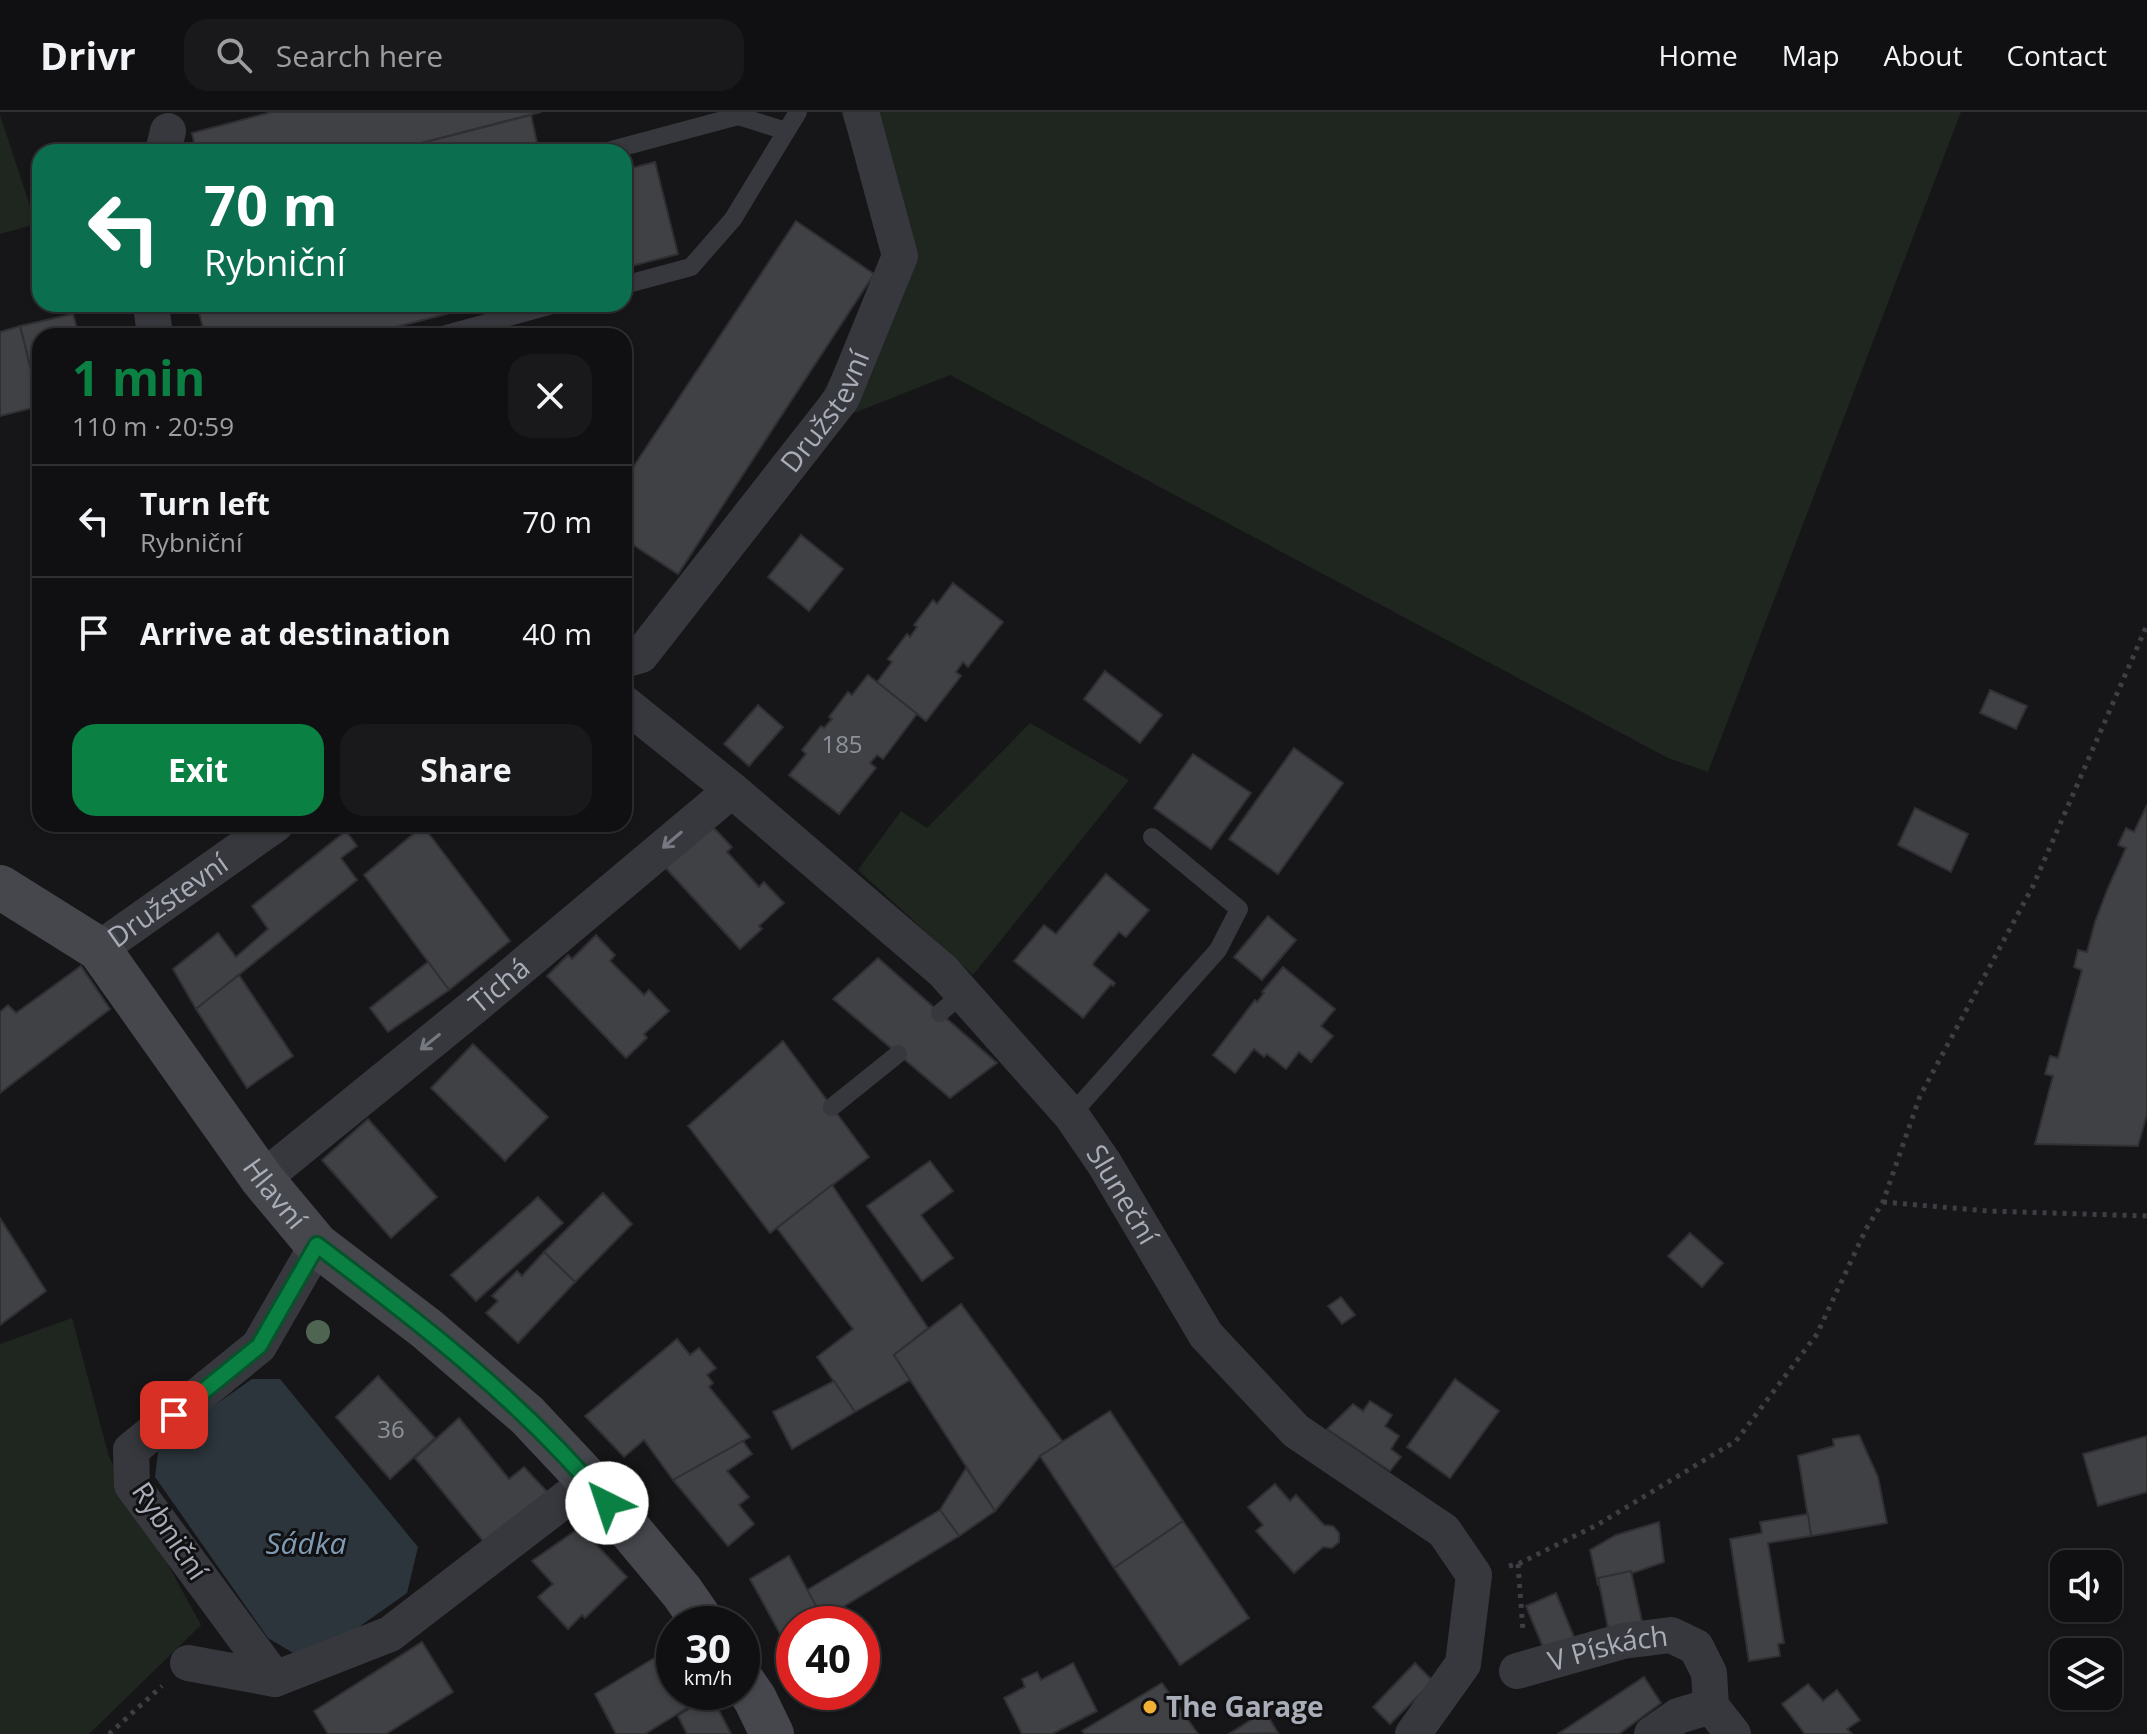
<!DOCTYPE html>
<meta charset="utf-8">
<style>
:root{--surface:#101012;--page:#19191b;--text:#f1f3f6;--muted:#9c9d9f;--line:#303032;--accent:#0b8043}
body{margin:0;font-family:"Open Sans",sans-serif;background:var(--page);color:var(--text);height:100vh;display:flex;flex-direction:column;font-size:30px;white-space:nowrap}
*{box-sizing:border-box;margin:0}
p{font-size:26px;color:var(--muted)}
.icon{flex:none;width:44px;height:44px;fill:none;stroke:currentColor;stroke-width:2;stroke-linecap:round;stroke-linejoin:round}
.map{position:relative;flex:1;overflow:hidden}
.panel{position:absolute;left:32px;top:216px;width:600px;height:504px;display:flex;flex-direction:column;background:var(--surface);border-radius:24px;box-shadow:0 2px 6px #0004,0 0 0 2px var(--line)}
.panel>*{flex:none}
.hud{position:absolute;left:32px;top:32px;width:600px;height:168px;border-radius:24px;box-shadow:0 2px 6px #0004,0 0 0 2px var(--line);background:#0b6e4f;color:#fff;overflow:hidden}
.tools{position:absolute;left:2050px;top:1438px;display:grid;gap:16px}
.tools a{display:grid;place-items:center;width:72px;height:72px;border-radius:16px;background:var(--surface);box-shadow:0 2px 6px #0004,0 0 0 2px var(--line);font-size:40px}
.speed{position:absolute;left:656px;top:1494px;display:flex;gap:16px;font-size:40px;font-weight:700;text-align:center}
.speed>*{display:grid;place-content:center;width:104px;height:104px;border-radius:50%;background:var(--surface);box-shadow:0 2px 6px #0004,0 0 0 2px var(--line);line-height:1}
.speed small{font-size:20px;font-weight:400}
.speed .limit{border:12px solid #d22;background:#fff;color:#111}
.pin{position:absolute;display:grid;place-items:center;width:68px;height:68px;color:#fff;margin:-34px;border-radius:16px;box-shadow:0 4px 12px #0006}
.me{position:absolute;width:88px;margin:-44px;rotate:319deg;stroke-linejoin:round;filter:drop-shadow(0 0 6px #0008)}
.turn{display:flex;align-items:center;gap:28px;height:168px;padding:0 40px;font-size:36px}
.turn .icon{width:104px;height:104px;stroke-width:2.5}
.turn b{display:block;font-size:56px;line-height:68px}
.round{display:grid;place-items:center;flex:none;width:84px;height:84px;border-radius:24px;background:var(--page)}
.head{display:flex;align-items:center;justify-content:space-between;height:136px;padding:0 40px}
h1{font-size:48px;font-weight:700;line-height:60px;color:var(--accent)}
.cta{display:flex;gap:16px;margin-top:auto;padding:16px 40px}
.cta a{flex:1;height:92px;border-radius:24px;background:var(--accent);color:#fff;font-size:32px;font-weight:700;line-height:92px;text-align:center}
.cta a+a{background:var(--page);color:var(--text)}
ul{padding:0;list-style:none}
li{display:flex;align-items:center;gap:24px;height:112px;padding:0 40px;border-top:2px solid var(--line)}
li div{flex:1}
li b{display:block;font-size:30px}
li em{font-style:normal}
header{display:flex;align-items:center;gap:48px;box-sizing:border-box;height:112px;padding:0 40px;background:var(--surface);border-bottom:2px solid var(--line)}
header strong{font-size:38px}
nav{display:flex;gap:44px;margin-inline-start:auto;font-size:28px}
.search{width:560px;height:72px;background:var(--page);display:flex;align-items:center;gap:20px;box-sizing:border-box;padding:0 28px;border-radius:24px;color:var(--muted);font-size:30px}
.map>svg:first-child{display:block}
</style>
<header>
<strong>Drivr</strong>
<div class="search"><svg class="icon" aria-label="search" viewBox="0 0 24 24"><circle cx="10" cy="10" r="6"/><path d="M15 15l6 6"/></svg>Search here</div>
<nav><a>Home</a><a>Map</a><a>About</a><a>Contact</a></nav>
</header>
<div class="map">
<svg width="2147" height="1622" viewBox="0 0 2147 1622">
<rect width="100%" height="100%" fill="#161618"/>
<g fill="#1e261f">
<polygon points="841,0 1961,0 1708,660 1668,646 950,263 801,322 891,149"/>
<polygon points="0,3 36,112 0,122"/>
<polygon points="1030,611 1129,668 973,863 858,758 901,699 927,716"/>
<polygon points="72,1206 109,1345 201,1513 89,1622 0,1622 0,1232"/>
</g>
<polygon fill="#2c353c" points="252,1267 280,1267 418,1435 407,1481 332,1534 295,1542 268,1526 155,1365 159,1332"/>
<g fill="#404145" stroke="#303034" stroke-width="2">
<polygon points="272,0 541,0 386,40 196,40 192,21"/>
<polygon points="531,3 539,40 395,40 395,38"/>
<polygon points="655,50 678,142 624,156 624,58"/>
<polygon points="796,109 874,162 678,462 624,427 624,369"/>
<polygon points="197,192 485,192 361,224 205,224"/>
<polygon points="73,202 79,224 40,224 40,293 20,214"/>
<polygon points="20,214 40,294 0,304 0,220"/>
<polygon points="801,423 843,457 809,499 768,465"/>
<polygon points="953,471 1003,510 968,555 963,550 956,560 961,564 926,609 877,570 892,550 888,547 907,522 910,525 917,515 914,513 933,488 937,492"/>
<polygon points="1105,559 1162,603 1140,631 1084,587"/>
<polygon points="868,563 917,602 883,647 877,643 870,651 876,656 839,702 789,663 806,642 802,638 821,614 824,616 832,607 829,605 848,580 852,583"/>
<polygon points="1990,578 2027,594 2016,617 1980,601"/>
<polygon points="758,593 783,615 749,654 724,632"/>
<polygon points="1294,636 1343,671 1278,762 1229,727"/>
<polygon points="1193,642 1251,681 1211,737 1154,696"/>
<polygon points="2147,693 2147,1002 2138,1034 2035,1032 2053,964 2045,962 2050,944 2058,946 2082,858 2074,855 2078,838 2087,840 2095,810 2108,776 2126,736 2118,733 2126,716 2134,720"/>
<polygon points="1915,696 1968,722 1951,760 1898,733"/>
<polygon points="423,714 510,829 449,878 364,763"/>
<polygon points="712,714 732,735 727,740 759,775 764,770 784,791 759,814 762,817 740,837 663,753"/>
<polygon points="346,719 357,734 341,746 357,768 196,897 173,857 218,821 236,845 268,817 252,794"/>
<polygon points="1106,762 1149,798 1126,825 1119,820 1094,850 1093,853 1115,871 1113,874 1111,872 1083,906 1014,849 1044,813 1056,822"/>
<polygon points="1268,804 1296,828 1262,868 1234,845"/>
<polygon points="596,823 615,843 610,849 644,883 649,878 669,899 644,922 647,926 626,946 547,864 568,843 572,847"/>
<polygon points="878,846 997,951 950,986 833,887"/>
<polygon points="428,850 449,878 388,920 370,896"/>
<polygon points="81,854 110,897 0,981 0,900 8,893 16,901"/>
<polygon points="1283,855 1335,897 1321,914 1333,924 1311,950 1299,940 1286,957 1267,942 1264,945 1254,937 1235,961 1213,943 1255,888 1257,890 1264,881 1262,880"/>
<polygon points="239,863 293,944 247,976 196,897"/>
<polygon points="783,929 869,1045 770,1121 688,1014"/>
<polygon points="473,932 548,1005 505,1049 431,976"/>
<polygon points="368,1007 437,1085 391,1126 322,1048"/>
<polygon points="930,1049 953,1079 921,1103 953,1146 922,1169 867,1094"/>
<polygon points="832,1073 928,1216 894,1243 910,1268 855,1300 817,1245 853,1217 777,1116"/>
<polygon points="603,1081 632,1112 575,1170 544,1140"/>
<polygon points="538,1085 563,1111 476,1189 451,1163"/>
<polygon points="0,1106 46,1179 0,1213"/>
<polygon points="1690,1121 1723,1151 1702,1175 1668,1144"/>
<polygon points="544,1140 575,1170 518,1231 486,1201 498,1189 492,1184 517,1159 522,1164"/>
<polygon points="1341,1185 1355,1203 1342,1212 1328,1194"/>
<polygon points="961,1192 1063,1330 1040,1344 995,1399 894,1243"/>
<polygon points="677,1227 690,1243 699,1236 716,1256 707,1263 713,1271 709,1275 750,1325 673,1368 644,1328 624,1345 585,1304"/>
<polygon points="378,1264 435,1326 390,1367 336,1305"/>
<polygon points="1455,1267 1499,1299 1450,1366 1407,1335"/>
<polygon points="834,1269 855,1300 792,1337 773,1300"/>
<polygon points="1370,1289 1392,1303 1385,1314 1399,1324 1391,1337 1401,1345 1390,1359 1327,1317 1353,1292 1363,1299"/>
<polygon points="1110,1299 1183,1409 1114,1456 1040,1344"/>
<polygon points="459,1306 509,1367 524,1355 553,1386 488,1435 415,1346"/>
<polygon points="1859,1323 1878,1365 1887,1411 1811,1424 1798,1344 1834,1334 1833,1327"/>
<polygon points="2147,1324 2147,1380 2098,1394 2083,1342"/>
<polygon points="743,1329 752,1342 727,1359 749,1385 739,1393 754,1412 728,1434 673,1368"/>
<polygon points="966,1356 995,1399 959,1424 940,1398"/>
<polygon points="1275,1372 1290,1389 1296,1383 1324,1413 1333,1414 1339,1421 1339,1430 1332,1436 1323,1435 1294,1461 1256,1419 1263,1413 1248,1395"/>
<polygon points="940,1398 959,1424 823,1507 807,1478"/>
<polygon points="1808,1402 1811,1424 1768,1431 1784,1531 1778,1532 1780,1544 1749,1549 1730,1427 1762,1421 1760,1410"/>
<polygon points="1183,1409 1249,1506 1180,1553 1114,1456"/>
<polygon points="1659,1410 1664,1450 1598,1473 1590,1438 1616,1423"/>
<polygon points="575,1419 584,1420 627,1465 585,1506 582,1503 568,1517 538,1485 553,1472 532,1449"/>
<polygon points="789,1444 823,1507 814,1512 794,1512 794,1523 784,1529 750,1467"/>
<polygon points="1631,1459 1643,1514 1609,1521 1598,1466"/>
<polygon points="1556,1481 1574,1525 1545,1540 1526,1494"/>
<polygon points="422,1530 453,1580 386,1622 328,1622 314,1599"/>
<polygon points="674,1534 674,1580 711,1581 645,1622 616,1622 595,1582"/>
<polygon points="1073,1551 1097,1599 1052,1622 1022,1622 1004,1586 1025,1575 1022,1567 1037,1560 1041,1568"/>
<polygon points="1415,1551 1433,1569 1390,1612 1373,1595"/>
<polygon points="1644,1565 1661,1591 1619,1622 1558,1622"/>
<polygon points="1162,1571 1198,1622 1085,1622 1082,1619"/>
<polygon points="1808,1572 1823,1589 1837,1578 1860,1608 1847,1617 1852,1622 1805,1622 1782,1592"/>
<polygon points="711,1583 731,1622 687,1622 678,1604"/>
<polygon points="1265,1599 1278,1621 1229,1622"/>
</g>
<g fill="none" stroke-linecap="round" stroke-linejoin="round">
<g stroke="#3d3f44" stroke-width="5" stroke-dasharray="4 6" stroke-linecap="butt">
<polyline points="1883,1090 1988,1099 2147,1104"/>
<polyline points="1518,1452 1523,1519"/>
<polyline points="1509,1454 1518,1452 1597,1413 1736,1329 1817,1222 1866,1117 1883,1090 1920,984 2033,774 2147,513"/>
<polyline points="109,1622 162,1574"/>
</g>
<g stroke="#37383d" stroke-width="18">
<polyline points="604,40 738,4 786,19"/>
<polyline points="624,173 691,155 733,107 798,0"/>
<polyline points="439,224 556,192"/>
<polyline points="940,901 963,881"/>
<polyline points="832,995 898,942"/>
<polyline points="1071,1003 1218,838 1239,797 1152,725"/>
</g>
<g stroke="#37383d" stroke-width="36">
<polyline points="163,40 168,19"/>
<polyline points="151,192 155,224"/>
<path id="s1" d="M 624,548 L 641,543 L 842,286 L 900,144 L 861,0"/>
<path id="s2" d="M 624,591 L 732,678 L 943,859 L 1071,1003 L 1104,1051 L 1206,1223 L 1296,1319 L 1444,1419 L 1474,1463 L 1463,1552 L 1413,1622"/>
<path id="s3" d="M 99,837 L 276,712"/>
<path id="s4" d="M 262,1067 L 476,893 L 732,678"/>
<polyline points="188,1551 275,1567 390,1522 589,1369"/>
<path id="s5" d="M 1517,1559 L 1623,1529 L 1671,1523 L 1696,1535 L 1709,1561 L 1711,1594 L 1733,1622"/>
<polyline points="275,1567 132,1373 131,1338 259,1234 317,1133"/>
<polyline points="1652,1622 1678,1604 1711,1594"/>
</g>
<g stroke="#45474d" stroke-width="44">
<path id="s6" d="M 0,775 L 99,837 L 262,1067 L 317,1133 L 427,1217 L 527,1303 L 589,1369 L 682,1480 L 704,1512"/>
<polyline points="742,1568 755,1587 772,1622"/>
</g>
</g>
<circle fill="#506452" cx="318" cy="1220" r="12"/>
<defs><path id="oneway-shaft" d="M-6 0H5M1.5-3L5.5 0L1.5 3" fill="none" stroke-width="1.6" stroke-linecap="round" stroke-linejoin="round" transform="scale(2)"/></defs>
<g stroke="#757881">
<use href="#oneway-shaft" transform="translate(672 728) rotate(140)"/>
<use href="#oneway-shaft" transform="translate(430 930) rotate(141)"/>
</g>
<g fill="none" stroke-linecap="round" stroke-linejoin="round">
<defs>
<path id="route" d="M 174,1303 L 259,1234 L 317,1133 C 422,1212 522,1289 607,1391"/>
</defs>
<use href="#route" stroke="#07532c" stroke-width="20"/>
<use href="#route" stroke="#0b8043" stroke-width="14"/>
</g>
<circle fill="#f2b134" stroke="#111113" stroke-width="3" cx="1150" cy="1595" r="8"/>
<g text-anchor="middle" stroke-width="6" stroke-linejoin="round" paint-order="stroke">
<g font-size="24" fill="#8e929b">
<text x="842" y="641">185</text>
<text x="391" y="1326">36</text>
</g>
<g font-size="28" fill="#a8adb8" stroke="#111113">
<text dy="10" stroke="none"><textPath href="#s1" startOffset="324">Družstevní</textPath></text>
<text dy="10" stroke="none"><textPath href="#s3" startOffset="84">Družstevní</textPath></text>
<text dy="10" stroke="none"><textPath href="#s4" startOffset="306">Tichá</textPath></text>
<text dy="10" stroke="none"><textPath href="#s6" startOffset="418">Hlavní</textPath></text>
<text dy="10" stroke="none"><textPath href="#s2" startOffset="704">Sluneční</textPath></text>
<text transform="translate(170 1419) rotate(56)" y="10">Rybniční</text>
<text dy="10" stroke="none"><textPath href="#s5" startOffset="94">V Pískách</textPath></text>
</g>
<g font-size="28" font-weight="bold" fill="#a8adb8" stroke="#111113" text-anchor="start">
<text x="1166" y="1605">The Garage</text>
</g>
<g font-size="30" font-style="italic" fill="#7f9bb3" stroke="#111113">
<text x="306" y="1442">Sádka</text>
</g>
</g>
</svg>
<div class="tools">
<a><svg class="icon" aria-label="sound" viewBox="0 0 24 24"><path d="M4 9h4l5-4v14l-5-4H4zM17 9q2 3 0 6"/></svg></a>
<a><svg class="icon" aria-label="layers" viewBox="0 0 24 24"><path d="M12 4l9 5-9 5-9-5zM3 14l9 5 9-5"/></svg></a>
</div>
<div class="speed"><div>30<small>km/h</small></div><div class="limit">40</div></div>
<div class="pin" style="left:174px;top:1303px;background:#d93025"><svg class="icon" aria-label="arrive" viewBox="0 0 24 24"><path d="M6 21V4h12l-3 4 3 4H6"/></svg></div>
<svg class="me" style="left:607px;top:1391px" viewBox="-20 -20 40 40"><circle r="19" fill="#fff"/><path d="M0-13L10 11 0 6-10 11z" fill="#0b8043"/></svg>
<div class="hud">
<div class="turn"><svg class="icon" aria-label="left" viewBox="0 0 24 24"><path d="M17 20v-9H6M10 6l-5 5 5 5"/></svg><div><b>70 m</b>Rybniční</div></div>
</div>
<section class="panel">
<div class="head"><div><h1>1 min</h1><p>110 m · 20:59</p></div><a class="round"><svg class="icon" aria-label="close" viewBox="0 0 24 24"><path d="M6 6l12 12M18 6L6 18"/></svg></a></div>
<ul>
<li><svg class="icon" aria-label="left" viewBox="0 0 24 24"><path d="M17 20v-9H6M10 6l-5 5 5 5"/></svg><div><b>Turn left</b><p>Rybniční</p></div><em>70 m</em></li>
<li><svg class="icon" aria-label="arrive" viewBox="0 0 24 24"><path d="M6 21V4h12l-3 4 3 4H6"/></svg><div><b>Arrive at destination</b></div><em>40 m</em></li>
</ul>
<div class="cta"><a>Exit</a><a>Share</a></div>
</section>
</div>
